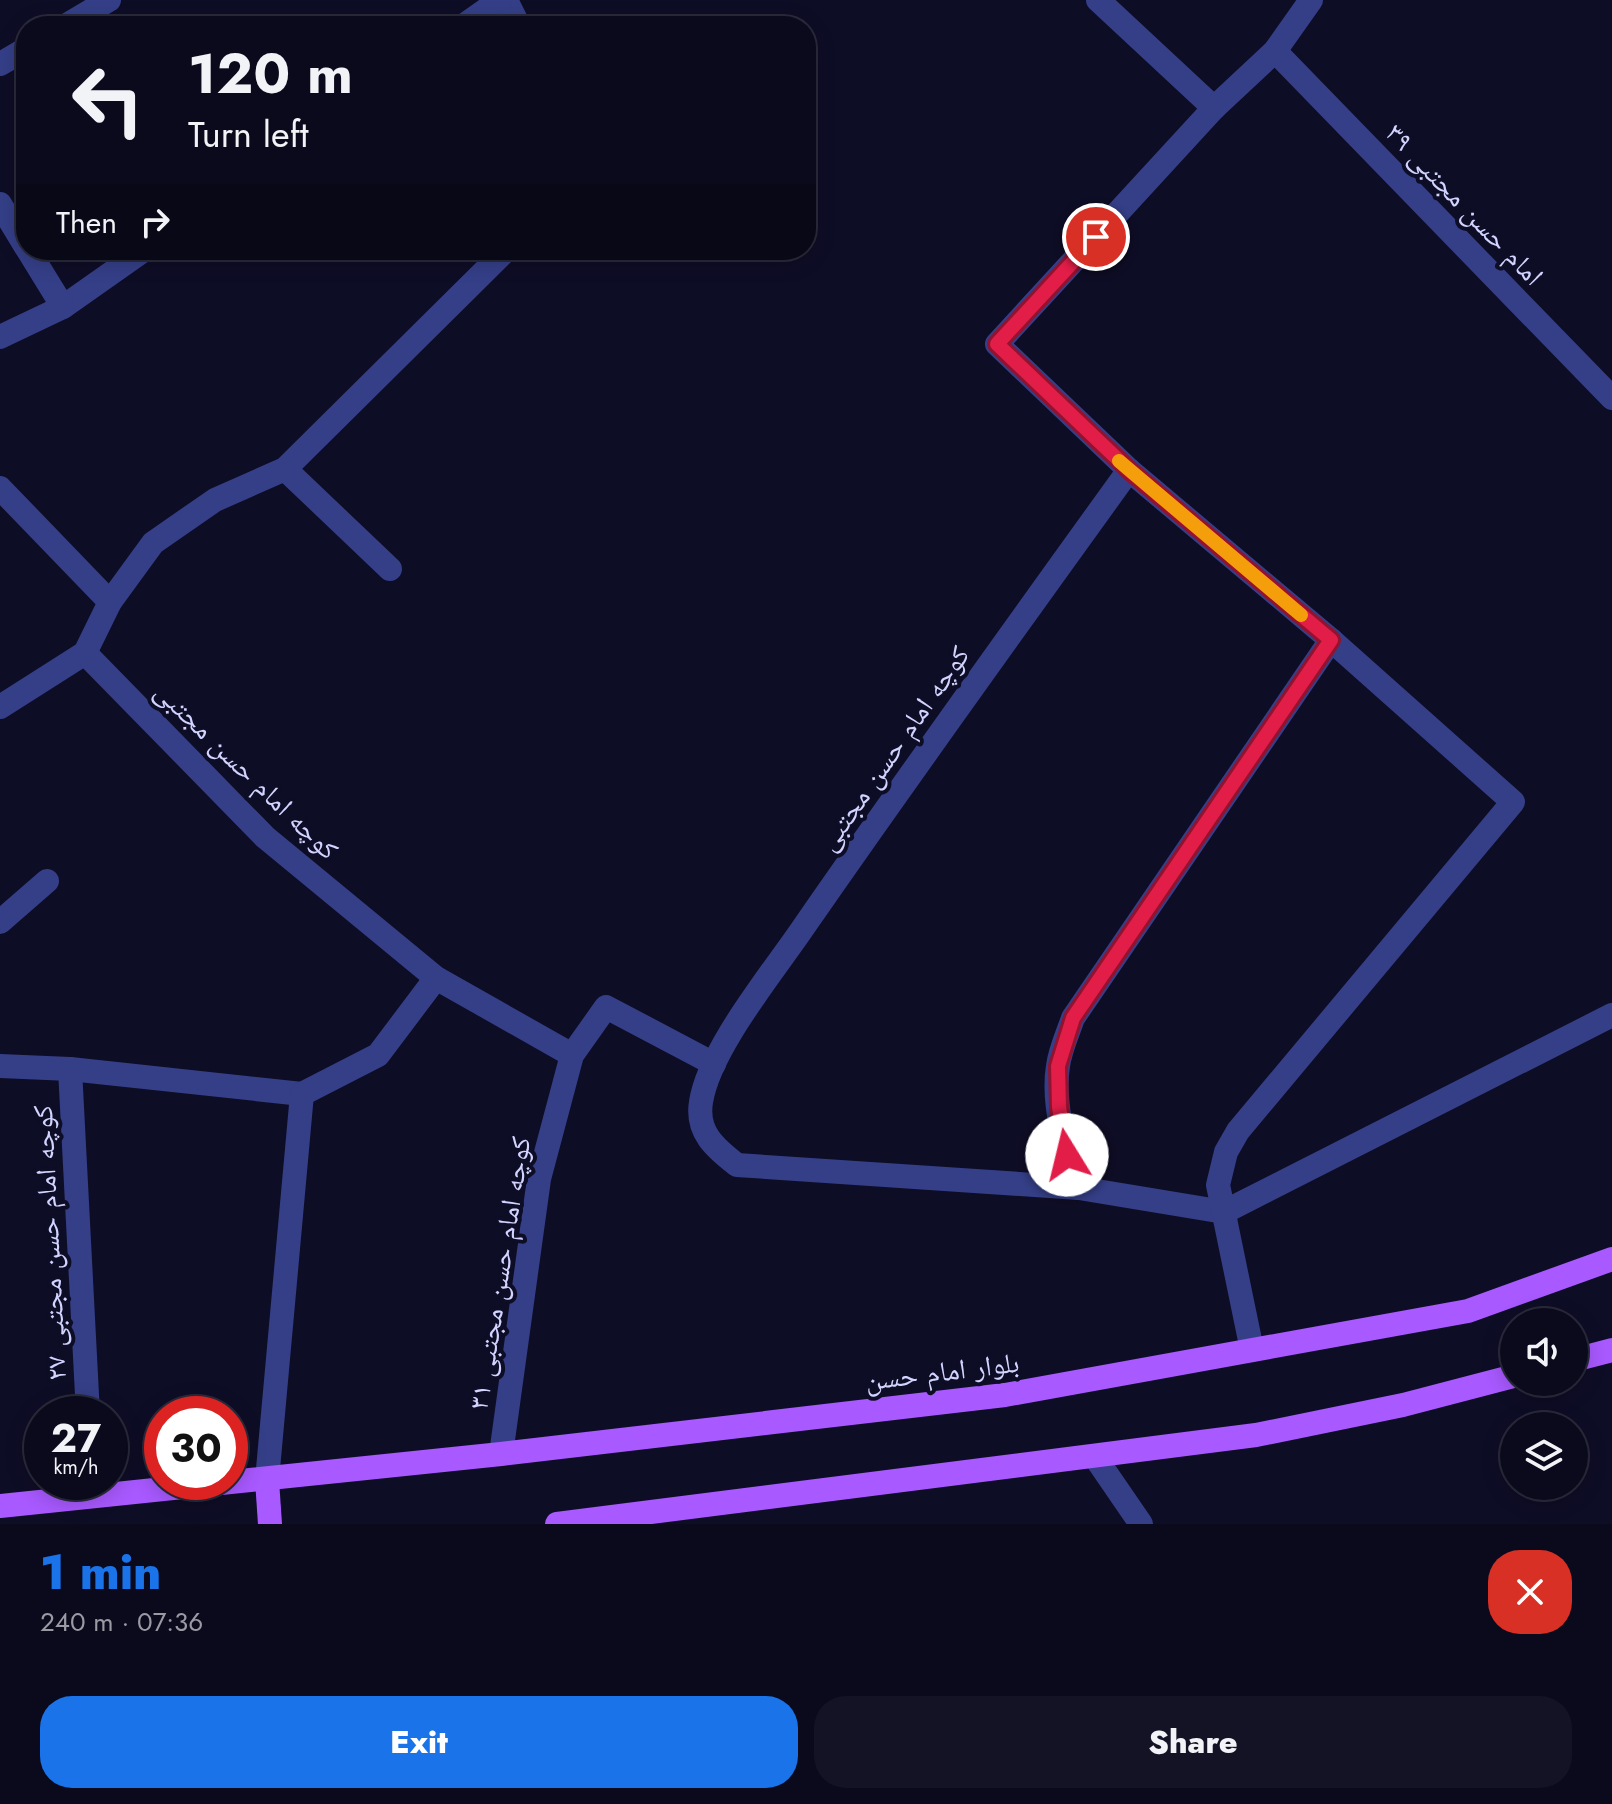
<!DOCTYPE html>
<meta charset="utf-8">
<style>
:root{--surface:#0a0a1c;--page:#131325;--text:#f1f3f6;--muted:#999aa3;--line:#2a2b3b;--accent:#1a73e8}
body{margin:0;font-family:Jost,"Noto Naskh Arabic",sans-serif;background:var(--page);color:var(--text);height:100vh;display:flex;flex-direction:column;font-size:30px;white-space:nowrap}
*{box-sizing:border-box;margin:0}
p{font-size:26px;color:var(--muted)}
.icon{flex:none;width:44px;height:44px;fill:none;stroke:currentColor;stroke-width:2;stroke-linecap:round;stroke-linejoin:round}
.map{position:relative;height:1524px;overflow:hidden}
.side{display:flex;flex-direction:column;background:var(--surface);flex:1}
.side>*{flex:none}
.hud{position:absolute;left:16px;top:16px;width:800px;height:244px;border-radius:32px;box-shadow:0 4px 20px #0003,0 0 0 2px var(--line);background:#0a0a1c;color:var(--text);overflow:hidden}
.tools{position:absolute;left:1500px;top:1308px;display:grid;gap:16px}
.tools a{display:grid;place-items:center;width:88px;height:88px;border-radius:50%;background:var(--surface);box-shadow:0 4px 20px #0003,0 0 0 2px var(--line);font-size:40px}
.speed{position:absolute;left:24px;top:1396px;display:flex;gap:16px;font-size:40px;font-weight:700;text-align:center}
.speed>*{display:grid;place-content:center;width:104px;height:104px;border-radius:50%;background:var(--surface);box-shadow:0 4px 20px #0003,0 0 0 2px var(--line);line-height:1}
.speed small{font-size:20px;font-weight:400}
.speed .limit{border:12px solid #d22;background:#fff;color:#111}
.pin{position:absolute;display:grid;place-items:center;width:68px;height:68px;color:#fff;margin:-34px;border:4px solid #fff;border-radius:50%;box-shadow:0 2px 8px #0007}
.me{position:absolute;width:88px;margin:-44px;rotate:351deg;stroke-linejoin:round;filter:drop-shadow(0 0 6px #0008)}
.turn{display:flex;align-items:center;gap:28px;height:168px;padding:0 40px;font-size:36px}
.turn .icon{width:104px;height:104px;stroke-width:2.5}
.turn b{display:block;font-size:56px;line-height:68px}
.then{display:flex;align-items:center;height:76px;padding:0 40px;background:#0003;gap:16px;font-size:30px}
.round{display:grid;place-items:center;flex:none;width:84px;height:84px;border-radius:32px;background:var(--page)}
.summary{display:flex;align-items:center;justify-content:space-between;height:136px;padding:0 40px}
h1{font-size:48px;font-weight:800;line-height:60px;color:var(--accent)}
.action{display:flex;gap:16px;margin-top:auto;padding:16px 40px}
.action a{flex:1;height:92px;border-radius:32px;background:var(--accent);color:#fff;font-size:32px;font-weight:800;line-height:92px;text-align:center}
.action a+a{background:var(--page);color:var(--text)}
.map>svg:first-child{display:block}
</style>
<div class="map">
<svg width="1612" height="1524" viewBox="0 0 1612 1524">
<rect width="100%" height="100%" fill="#0e0d26"/>
<g fill="none" stroke-linecap="round" stroke-linejoin="round">
<g stroke="#353f88" stroke-width="24">
<polyline points="506,0 519,26"/>
<polyline points="1098,0 1214,108"/>
<polyline points="65,26 109,0"/>
<polyline points="463,26 500,0"/>
<polyline points="1275,51 1612,398"/>
<polyline points="0,64 26,49"/>
<polyline points="0,204 26,247"/>
<polyline points="63,307 144,250"/>
<polyline points="0,337 63,307 28,250"/>
<polyline points="285,469 390,569"/>
<path d="M 1129,470 C 1020,621 911,772 805,925 C 774,971 709,1049 701,1102 C 696,1132 715,1148 737,1165 L 1079,1188 L 1224,1212 L 1612,1015"/>
<polyline points="0,488 110,602 85,653 0,707"/>
<polyline points="110,602 153,543 215,500 285,469 506,250"/>
<polyline points="85,653 265,837 436,978 572,1055"/>
<polyline points="0,922 47,881"/>
<polyline points="0,1066 70,1069 302,1094"/>
<polyline points="70,1069 88,1414"/>
<polyline points="302,1094 378,1055 436,978"/>
<path d="M 1079,1188 C 1066,1153 1052,1103 1058,1066 C 1060,1050 1068,1033 1073,1018 L 1331,640"/>
<polyline points="1252,1350 1218,1185 1226,1152 1238,1131 1513,802 1331,640 1129,470 997,344 1214,108 1275,51 1311,0"/>
<polyline points="501,1454 539,1179 572,1055 606,1007 714,1064"/>
<polyline points="1095,1457 1141,1524"/>
<polyline points="267,1480 302,1094"/>
</g>
<g stroke="#a859ff" stroke-width="24">
<polyline points="1574,1360 1612,1350"/>
<polyline points="267,1480 270,1524"/>
<polyline points="0,1506 501,1454 1005,1395 1468,1311 1612,1259"/>
<polyline points="557,1524 1256,1435 1403,1405 1514,1376"/>
</g>
</g>
<g fill="none" stroke-linecap="round" stroke-linejoin="round">
<defs>
<polyline id="route" points="1067,1155 1059,1107 1058,1066 1073,1018 1331,640 1129,470 997,344 1096,237"/>
</defs>
<use href="#route" stroke="#92132f" stroke-width="20"/>
<use href="#route" stroke="#e11d48" stroke-width="14"/>
<polyline stroke="#f59e0b" stroke-width="14" points="1119,461 1301,615"/>
</g>
<g text-anchor="middle" stroke-width="8" stroke-linejoin="round" paint-order="stroke">
<g font-size="28" fill="#d2d4ff" stroke="#0e0d26">
<text transform="translate(1465 204) rotate(46)" y="10">امام حسن مجتبی ۳۹</text>
<text transform="translate(893 748) rotate(-55)" y="10">کوچه امام حسن مجتبی</text>
<text transform="translate(247 770) rotate(44)" y="10">کوچه امام حسن مجتبی</text>
<text transform="translate(49 1243) rotate(-93)" y="10">کوچه امام حسن مجتبی ۲۷</text>
<text transform="translate(499 1273) rotate(-81)" y="10">کوچه امام حسن مجتبی ۳۱</text>
<text transform="translate(942 1371) rotate(-7)" y="10">بلوار امام حسن</text>
</g>
</g>
</svg>
<div class="tools">
<a><svg class="icon" aria-label="sound" viewBox="0 0 24 24"><path d="M4 9h4l5-4v14l-5-4H4zM17 9q2 3 0 6"/></svg></a>
<a><svg class="icon" aria-label="layers" viewBox="0 0 24 24"><path d="M12 4l9 5-9 5-9-5zM3 14l9 5 9-5"/></svg></a>
</div>
<div class="speed"><div>27<small>km/h</small></div><div class="limit">30</div></div>
<div class="pin" style="left:1096px;top:237px;background:#d93025"><svg class="icon" aria-label="arrive" viewBox="0 0 24 24"><path d="M6 21V4h12l-3 4 3 4H6"/></svg></div>
<svg class="me" style="left:1067px;top:1155px" viewBox="-20 -20 40 40"><circle r="19" fill="#fff"/><path d="M0-13L10 11 0 6-10 11z" fill="#e11d48"/></svg>
<div class="hud">
<div class="turn"><svg class="icon" aria-label="left" viewBox="0 0 24 24"><path d="M17 20v-9H6M10 6l-5 5 5 5"/></svg><div><b>120 m</b>Turn left</div></div>
<div class="then">Then<svg class="icon" aria-label="right" viewBox="0 0 24 24"><path d="M7 20v-9h11M14 6l5 5-5 5"/></svg></div>
</div>
</div>
<section class="side">
<div class="summary"><div><h1>1 min</h1><p>240 m · 07:36</p></div><a class="round" style="background:#d93025;color:#fff"><svg class="icon" aria-label="close" viewBox="0 0 24 24"><path d="M6 6l12 12M18 6L6 18"/></svg></a></div>
<div class="action"><a>Exit</a><a>Share</a></div>
</section>
